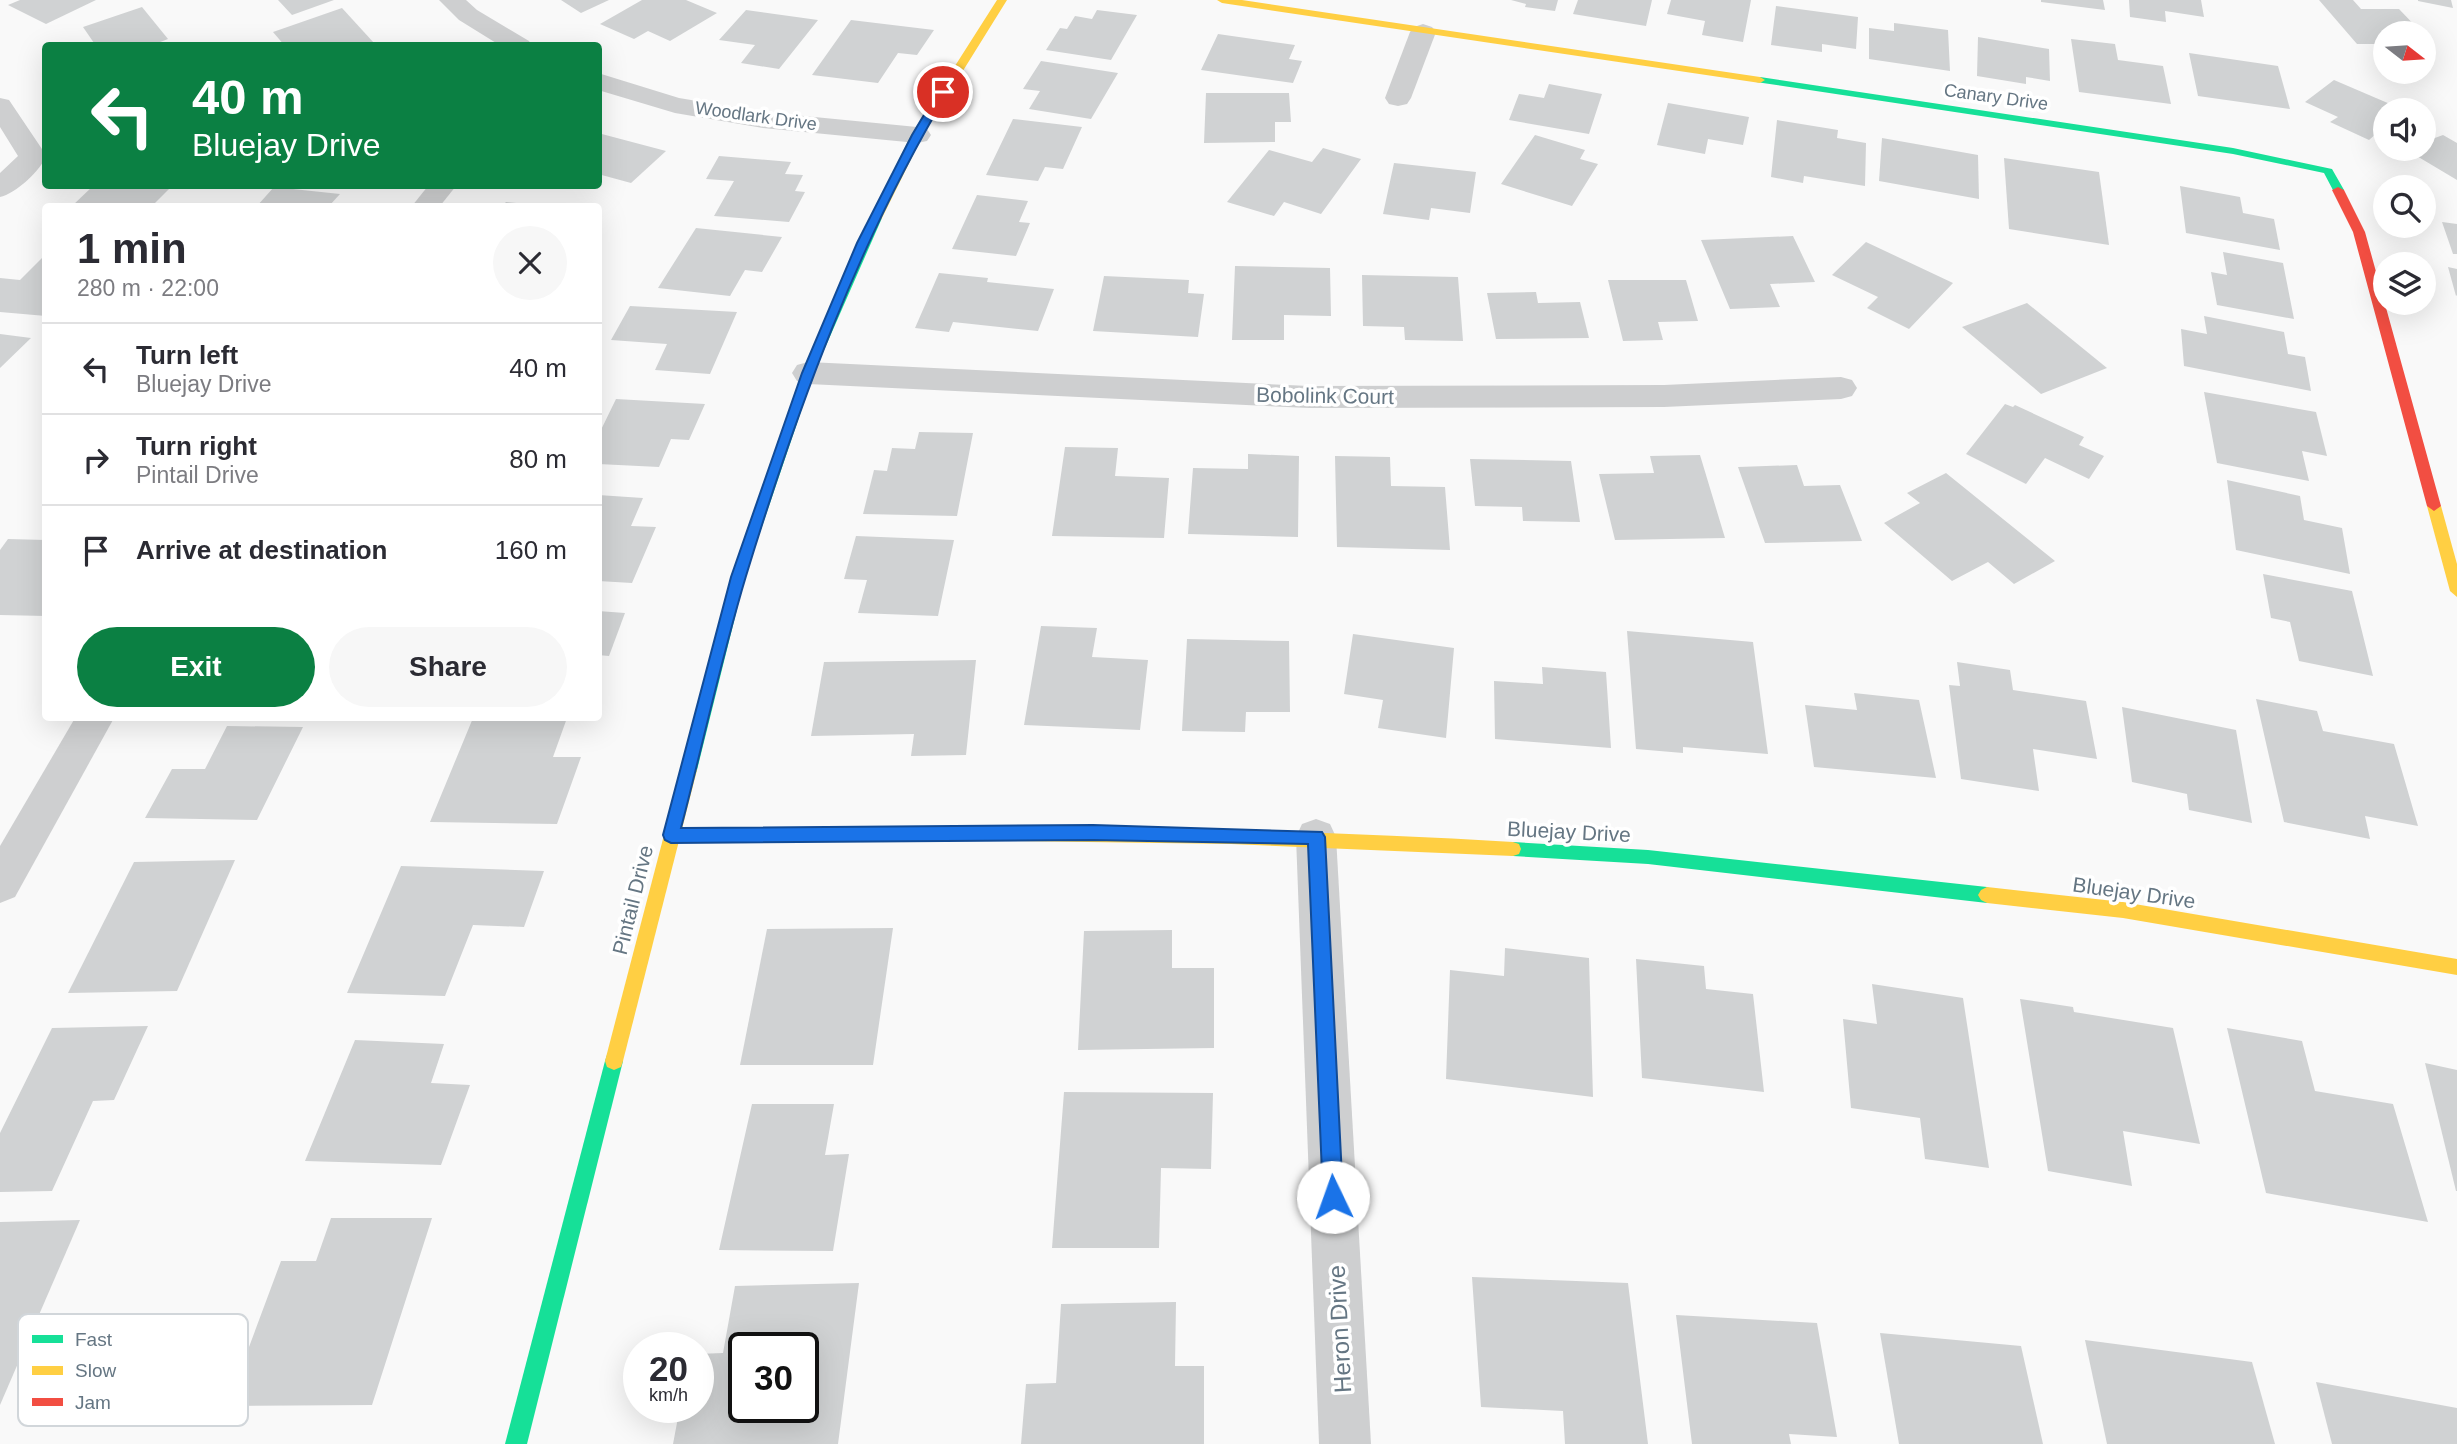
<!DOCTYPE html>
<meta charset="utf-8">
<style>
:root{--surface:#fff;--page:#f7f7f7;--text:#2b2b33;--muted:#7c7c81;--line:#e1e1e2;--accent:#0b8043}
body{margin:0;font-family:Helvetica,sans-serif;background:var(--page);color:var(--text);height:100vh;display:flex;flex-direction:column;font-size:26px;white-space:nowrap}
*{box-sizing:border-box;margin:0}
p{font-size:23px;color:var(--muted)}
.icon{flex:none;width:38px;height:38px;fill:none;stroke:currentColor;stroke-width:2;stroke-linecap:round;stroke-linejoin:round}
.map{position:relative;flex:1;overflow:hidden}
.sheet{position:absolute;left:42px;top:203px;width:560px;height:518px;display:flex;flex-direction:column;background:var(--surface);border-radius:7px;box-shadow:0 7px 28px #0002}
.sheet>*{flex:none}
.hud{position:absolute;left:42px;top:42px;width:560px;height:147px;border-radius:7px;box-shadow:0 7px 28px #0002;background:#0b8043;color:#fff;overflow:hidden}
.needle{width:46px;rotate:107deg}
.fabs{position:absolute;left:2373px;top:21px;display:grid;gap:14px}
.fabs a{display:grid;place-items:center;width:63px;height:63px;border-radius:50%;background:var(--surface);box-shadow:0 7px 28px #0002;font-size:35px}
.speed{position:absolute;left:623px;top:1332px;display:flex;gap:14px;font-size:35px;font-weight:700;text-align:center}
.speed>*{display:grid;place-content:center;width:91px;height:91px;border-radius:50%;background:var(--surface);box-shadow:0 7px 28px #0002;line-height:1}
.speed small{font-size:18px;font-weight:400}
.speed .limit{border:4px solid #111;border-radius:10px;background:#fff;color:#111}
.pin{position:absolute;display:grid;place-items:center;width:60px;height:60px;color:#fff;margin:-30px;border:4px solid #fff;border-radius:50%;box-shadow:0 2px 7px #0007}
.me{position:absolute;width:77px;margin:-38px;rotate:357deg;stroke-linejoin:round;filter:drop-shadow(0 0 5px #0008)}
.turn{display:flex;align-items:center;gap:24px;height:147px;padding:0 35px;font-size:32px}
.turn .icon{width:91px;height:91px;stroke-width:2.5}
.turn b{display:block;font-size:49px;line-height:60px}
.round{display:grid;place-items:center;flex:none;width:74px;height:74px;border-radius:37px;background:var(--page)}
.headline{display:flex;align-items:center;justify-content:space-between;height:119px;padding:0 35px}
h1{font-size:42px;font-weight:800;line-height:52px}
.primary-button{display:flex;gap:14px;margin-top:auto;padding:14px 35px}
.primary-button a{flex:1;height:80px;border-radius:42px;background:var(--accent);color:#fff;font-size:28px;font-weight:800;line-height:80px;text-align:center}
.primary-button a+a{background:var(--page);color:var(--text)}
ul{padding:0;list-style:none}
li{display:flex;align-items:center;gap:21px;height:91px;padding:0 35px;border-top:2px solid var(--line)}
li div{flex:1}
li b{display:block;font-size:26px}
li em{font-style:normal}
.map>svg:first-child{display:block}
</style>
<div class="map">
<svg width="2457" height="1444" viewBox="0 0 2457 1444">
<rect width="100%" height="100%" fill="#f9f9f9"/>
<g fill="#d0d2d3" fill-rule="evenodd">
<polygon points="20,0 96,0 46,24 8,5"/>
<polygon points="278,0 334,0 292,15"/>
<polygon points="561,0 609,0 581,13"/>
<polygon points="642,0 686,0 717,13 670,41 648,31 634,39 600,24"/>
<polygon points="1511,0 1558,0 1555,11 1525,7 1526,4"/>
<polygon points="1578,0 1652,0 1646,26 1573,14"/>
<polygon points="1671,0 1751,0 1743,42 1702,35 1705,21 1667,14"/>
<polygon points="2041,0 2103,0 2105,10 2041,2"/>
<polygon points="2129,0 2201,0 2204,17 2165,11 2166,22 2130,17"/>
<polygon points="2319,0 2353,0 2361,9 2399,9 2422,33 2385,33 2385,44 2357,44"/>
<polygon points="2418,0 2451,0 2453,8 2418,1"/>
<polygon points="1776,6 1858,17 1856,49 1822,44 1822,52 1771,45"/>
<polygon points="142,7 168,39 150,46 87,46 94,43 83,27"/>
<polygon points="342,8 374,43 367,46 285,46 273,32"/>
<polygon points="746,10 818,20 779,69 741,63 755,45 719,40"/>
<polygon points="1097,10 1137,15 1111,60 1046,50 1060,28 1067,29 1075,16 1092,19"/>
<polygon points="851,20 934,30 917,55 898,53 878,83 812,75"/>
<polygon points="1894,23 1948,30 1950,71 1869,59 1869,28 1894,31"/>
<polygon points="1218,34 1295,45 1289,59 1302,61 1293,83 1201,70"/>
<polygon points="1978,37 2049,49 2050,81 2026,77 2026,84 1977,76"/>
<polygon points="2071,39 2115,44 2118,60 2163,66 2171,104 2079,92"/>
<polygon points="2189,53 2278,66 2290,109 2198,96"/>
<polygon points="1041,61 1118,73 1091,119 1029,109 1040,91 1023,89"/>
<polygon points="2334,80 2404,110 2385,110 2385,126 2369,140 2330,122 2338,117 2305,102"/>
<polygon points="1549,84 1602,94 1589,134 1509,120 1519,94 1544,98"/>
<polygon points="1206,93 1289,93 1291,122 1275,122 1275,142 1204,143"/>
<polygon points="1668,103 1749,117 1743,145 1708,139 1705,154 1657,145"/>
<polygon points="1013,119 1082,127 1063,169 1045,167 1038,181 986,175"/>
<polygon points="1777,120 1838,130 1837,138 1866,143 1865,186 1804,176 1803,183 1771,177"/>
<polygon points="598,133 666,151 631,183 598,174"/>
<polygon points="1535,135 1585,150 1580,159 1598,164 1572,206 1501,184"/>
<polygon points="2443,135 2457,143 2457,180 2405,149 2424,149 2424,142"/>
<polygon points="1882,138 1978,155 1979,199 1879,181"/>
<polygon points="1323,148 1361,159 1321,214 1284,202 1274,216 1227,202 1269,150 1312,162"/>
<polygon points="719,156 791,162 785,174 803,175 795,191 805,192 789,222 714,216 734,181 706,179"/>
<polygon points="2004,158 2099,172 2109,245 2009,229"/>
<polygon points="1394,163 1476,172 1470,213 1431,208 1429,220 1383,214"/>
<polygon points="93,186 151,186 171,187 152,206 72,206"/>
<polygon points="2180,186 2240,197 2243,213 2274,219 2280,250 2186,233"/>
<polygon points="274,187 340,194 329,206 257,206"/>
<polygon points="977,195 1028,201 1019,222 1030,223 1016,256 952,249"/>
<polygon points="506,202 538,205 538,206 502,206"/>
<polygon points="2442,222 2457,224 2457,254 2453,254"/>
<polygon points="696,228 782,237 762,272 745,270 730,296 658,288"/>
<polygon points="1793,236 1815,282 1770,284 1780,307 1730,309 1701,240"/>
<polygon points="1866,242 1953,283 1909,329 1867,308 1878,297 1832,275"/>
<polygon points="2223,252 2283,263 2294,319 2217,305 2211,272 2227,275"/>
<polygon points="46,254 46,316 0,312 0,278 20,280"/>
<polygon points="1235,266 1330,268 1331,316 1284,315 1284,340 1232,340"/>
<polygon points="2448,267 2457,269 2457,295 2456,296"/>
<polygon points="939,273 988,278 987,282 1054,289 1038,331 953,322 949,332 915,328"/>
<polygon points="1362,275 1458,277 1463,341 1405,340 1404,327 1363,326"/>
<polygon points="1104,276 1189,280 1188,293 1204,294 1198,337 1093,331"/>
<polygon points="1608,280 1686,280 1698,321 1658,322 1663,340 1623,341"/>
<polygon points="1536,292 1538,303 1580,302 1589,338 1496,339 1487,293"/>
<polygon points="2027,303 2107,368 2041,394 1962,327"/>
<polygon points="630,306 737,312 710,374 655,370 667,344 611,340"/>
<polygon points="2204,316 2284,332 2288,354 2305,357 2311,391 2184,366 2181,329 2207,334"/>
<polygon points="0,334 31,338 0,368"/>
<polygon points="2204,392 2316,412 2327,456 2302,451 2309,481 2217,463"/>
<polygon points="616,399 705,404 689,440 671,439 659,467 598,464 598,436"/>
<polygon points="2005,404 2013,407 2015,405 2084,437 2079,445 2104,456 2089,479 2045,458 2026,484 1966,454"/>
<polygon points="919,432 973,433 957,516 863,514 874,470 887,471 892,448 915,449"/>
<polygon points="1065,447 1118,448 1115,476 1169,478 1164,538 1052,536"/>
<polygon points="1248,454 1299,456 1298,537 1188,534 1193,468 1248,469"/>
<polygon points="1700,455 1725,538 1615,540 1599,474 1654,473 1650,456"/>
<polygon points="1335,456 1390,457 1391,486 1445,487 1450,550 1337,547"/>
<polygon points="1470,459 1571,461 1580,522 1523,521 1522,507 1475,506"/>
<polygon points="1797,465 1804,486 1840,485 1862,541 1765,543 1738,467"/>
<polygon points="1946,473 2055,561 2014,584 1988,562 1952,581 1884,523 1920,503 1907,493"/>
<polygon points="2227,480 2300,496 2304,520 2342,528 2350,574 2236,550"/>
<polygon points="598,495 643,498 631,526 656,527 632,583 598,581"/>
<polygon points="856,536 954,540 938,616 858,613 867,580 844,579"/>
<polygon points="8,539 46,540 46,616 0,615 0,550"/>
<polygon points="2263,574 2352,591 2373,676 2299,661 2290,622 2271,618"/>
<polygon points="598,611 625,613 609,656 598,655"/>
<polygon points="1041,626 1097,628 1092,657 1148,660 1140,730 1024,725"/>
<polygon points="1627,631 1753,642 1768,754 1683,747 1683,753 1636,749"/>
<polygon points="1353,634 1454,648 1446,738 1378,728 1383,700 1344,694"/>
<polygon points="1187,639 1289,641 1290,712 1246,712 1245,732 1182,731"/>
<polygon points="976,660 966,755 911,756 914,734 811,736 824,662"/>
<polygon points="1957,662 2010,670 2013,690 2086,701 2097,759 2033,749 2039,791 1961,779 1949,685 1960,686"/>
<polygon points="1542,667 1606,672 1611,748 1495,739 1494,681 1543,684"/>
<polygon points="1854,693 1919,700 1936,778 1814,767 1805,705 1857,710"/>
<polygon points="2256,699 2317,711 2323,731 2394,744 2418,826 2365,816 2370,839 2284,822"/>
<polygon points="2122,707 2236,730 2252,823 2189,810 2187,794 2132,782"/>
<polygon points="473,718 567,718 553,757 581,757 557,824 430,822"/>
<polygon points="227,726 303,727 257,820 145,818 172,769 205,769"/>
<polygon points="235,860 177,991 68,993 134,862"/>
<polygon points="401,866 544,871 524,927 473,925 445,996 347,993"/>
<polygon points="893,928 873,1065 740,1065 767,929"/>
<polygon points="1172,930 1172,968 1214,968 1214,1048 1078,1050 1084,931"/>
<polygon points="1505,948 1589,958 1593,1097 1446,1079 1450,970 1504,976"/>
<polygon points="1636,959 1704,966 1706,989 1753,994 1764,1092 1642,1078"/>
<polygon points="1872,984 1963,998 1989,1168 1925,1159 1920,1118 1851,1108 1843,1019 1877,1024"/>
<polygon points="2020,999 2073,1007 2074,1012 2173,1028 2200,1144 2123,1131 2132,1186 2048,1171"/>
<polygon points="148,1026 114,1100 93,1101 52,1191 0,1192 0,1133 52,1028"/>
<polygon points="2227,1028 2302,1041 2315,1091 2393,1104 2428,1222 2266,1193"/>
<polygon points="355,1040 444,1044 431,1083 470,1085 441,1165 305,1161"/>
<polygon points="2425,1063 2457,1070 2457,1191 2456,1191"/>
<polygon points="1064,1092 1213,1093 1211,1169 1161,1168 1159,1248 1052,1248"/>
<polygon points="752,1104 834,1104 825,1155 849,1154 833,1251 719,1250"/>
<polygon points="331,1218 432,1218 372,1405 227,1406 281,1261 316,1261"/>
<polygon points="80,1220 0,1405 0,1222"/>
<polygon points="1472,1277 1628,1283 1648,1444 1565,1444 1563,1411 1481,1407"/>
<path d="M 859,1283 L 838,1444 L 673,1444 L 680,1407 L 698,1407 L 698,1354 L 723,1353 L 735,1286 ZM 744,1348 L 803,1348 L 803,1407 L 744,1407 Z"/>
<polygon points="1176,1302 1175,1366 1204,1366 1204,1444 1021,1444 1026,1384 1056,1383 1061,1304"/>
<polygon points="1676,1315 1817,1323 1837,1437 1789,1434 1791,1444 1692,1444"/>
<polygon points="1880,1333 2021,1346 2043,1444 1899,1444"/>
<polygon points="2085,1340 2252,1362 2275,1444 2107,1444"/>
<polygon points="2316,1382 2457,1408 2457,1444 2332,1444"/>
</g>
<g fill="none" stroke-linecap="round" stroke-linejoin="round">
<g fill="#cecfd0" fill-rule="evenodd">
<polygon points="439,0 466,0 477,10 529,41 532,46 501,46 459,20"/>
<polygon points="1423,24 1432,27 1436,32 1411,98 1407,104 1398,106 1389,104 1385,98 1410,32 1414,27"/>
<polygon points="598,73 679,98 763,112 917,127 927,129 931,135 927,141 917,143 763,128 675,113 598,90"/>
<path d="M 0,98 L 9,100 L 46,155 C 42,170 15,194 0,197 L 0,173 L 18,156 L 0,127 Z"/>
<polygon points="428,186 456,186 440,206 412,206"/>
<polygon points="808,362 1309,386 1664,385 1841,377 1852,380 1857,388 1852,396 1841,399 1664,407 1309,408 808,384 797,381 792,373 797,365"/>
<polygon points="75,718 114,718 15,897 0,903 0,846"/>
<polygon points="1316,819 1330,824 1336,837 1371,1444 1319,1444 1296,837 1302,824"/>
</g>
<g fill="#16e098" fill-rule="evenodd">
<polygon points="1760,77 2233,148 2332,169 2344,190 2338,193 2334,192 2324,173 2233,154 1756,82 1755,80"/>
<polygon points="876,214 882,218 814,373 745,577 697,770 695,775 689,777 683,775 681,770 731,577 802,373 870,218"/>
<polygon points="1513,842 1648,850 1987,887 1993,890 1996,895 1993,900 1987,903 1648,864 1513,856 1507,854 1505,849 1507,844"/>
<polygon points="614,1052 621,1055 623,1061 527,1444 505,1444 605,1061 607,1055"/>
</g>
<g fill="#ffcf43" fill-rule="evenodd">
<polygon points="997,0 1007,0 923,135 882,218 880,221 872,221 870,218 911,135"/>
<polygon points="1217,0 1242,0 1760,77 1765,80 1760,83 1222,3"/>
<polygon points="2434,501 2441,506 2457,564 2457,597 2450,591 2427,506"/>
<polygon points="689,763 695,765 697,770 623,1061 621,1067 614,1070 607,1067 605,1061 681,770 683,765"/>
<path d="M 949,826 C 1137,826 1325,831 1513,842 L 1519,844 L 1521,849 L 1519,854 L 1513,856 L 1231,844 L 949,840 L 943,838 L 941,833 L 943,828 Z"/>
<polygon points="1987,887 2123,902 2457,959 2457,975 2123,918 1987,903 1981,900 1978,895 1981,890"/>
</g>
<g fill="#f24e42" fill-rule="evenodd">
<polygon points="2338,187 2344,190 2365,232 2441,506 2434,511 2427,506 2353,232 2332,190"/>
<polygon points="949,826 955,828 957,833 955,838 949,840 671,842 665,840 663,835 665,830 671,828"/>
</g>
</g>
<path fill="#1a73e8" stroke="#114b97" stroke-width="2" d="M 939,90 L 948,92 C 858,242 797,409 746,576 C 721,659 703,744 681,828 L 1093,825 L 1322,832 L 1325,837 L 1343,1197 L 1340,1204 L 1333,1207 L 1326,1204 L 1323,1197 L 1308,844 L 1093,840 L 671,843 L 665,840 L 663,835 L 731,577 L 802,373 L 857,243 L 912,135 Z"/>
<g text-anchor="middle" stroke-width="7" stroke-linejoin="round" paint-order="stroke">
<g font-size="18" fill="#657683" stroke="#fff">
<text transform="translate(1996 97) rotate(8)" y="6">Canary Drive</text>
<text transform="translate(756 116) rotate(8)" y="6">Woodlark Drive</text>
</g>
<g font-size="21" fill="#657683" stroke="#fff">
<text transform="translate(1325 396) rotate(1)" y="7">Bobolink Court</text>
<text transform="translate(1569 832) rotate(3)" y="7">Bluejay Drive</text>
<text transform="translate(2134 893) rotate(8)" y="7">Bluejay Drive</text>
<text transform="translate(633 900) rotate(-76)" y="7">Pintail Drive</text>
</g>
<g font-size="24" fill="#657683" stroke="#fff">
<text transform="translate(1340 1329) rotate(-93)" y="8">Heron Drive</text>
</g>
</g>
<rect x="18" y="1314" width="230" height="112" rx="10" fill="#fff" stroke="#d1d6da" stroke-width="2"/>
<rect x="32" y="1335" width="31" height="8" fill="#16e098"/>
<rect x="32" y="1366" width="31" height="9" fill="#ffcf43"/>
<rect x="32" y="1398" width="31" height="8" fill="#f24e42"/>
<g font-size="19" fill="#657683">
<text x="75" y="1346">Fast</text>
<text x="75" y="1377">Slow</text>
<text x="75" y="1409">Jam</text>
</g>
</svg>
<div class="fabs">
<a><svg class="needle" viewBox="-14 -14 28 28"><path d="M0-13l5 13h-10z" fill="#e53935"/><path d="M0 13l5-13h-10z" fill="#7c7c81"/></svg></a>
<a><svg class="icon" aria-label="sound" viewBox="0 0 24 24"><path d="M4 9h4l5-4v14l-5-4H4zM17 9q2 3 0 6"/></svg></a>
<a><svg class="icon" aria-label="search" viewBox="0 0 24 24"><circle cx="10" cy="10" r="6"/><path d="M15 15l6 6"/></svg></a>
<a><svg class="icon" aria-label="layers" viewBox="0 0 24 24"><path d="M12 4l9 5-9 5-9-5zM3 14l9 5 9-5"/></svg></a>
</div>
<div class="speed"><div>20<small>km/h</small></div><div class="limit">30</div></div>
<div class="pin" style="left:943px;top:92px;background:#d93025"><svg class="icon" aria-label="arrive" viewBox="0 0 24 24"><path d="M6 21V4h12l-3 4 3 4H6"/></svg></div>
<svg class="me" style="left:1333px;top:1197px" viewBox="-20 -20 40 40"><circle r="19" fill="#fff"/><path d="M0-13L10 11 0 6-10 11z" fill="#1a73e8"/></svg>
<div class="hud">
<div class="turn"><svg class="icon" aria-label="left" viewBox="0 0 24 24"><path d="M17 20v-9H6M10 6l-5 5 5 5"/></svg><div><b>40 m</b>Bluejay Drive</div></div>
</div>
<section class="sheet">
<div class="headline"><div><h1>1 min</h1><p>280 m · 22:00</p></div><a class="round"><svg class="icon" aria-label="close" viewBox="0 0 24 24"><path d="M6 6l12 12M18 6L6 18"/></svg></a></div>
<ul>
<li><svg class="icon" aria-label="left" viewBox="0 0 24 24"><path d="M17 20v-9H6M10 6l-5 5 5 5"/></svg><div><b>Turn left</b><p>Bluejay Drive</p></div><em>40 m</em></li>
<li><svg class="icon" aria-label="right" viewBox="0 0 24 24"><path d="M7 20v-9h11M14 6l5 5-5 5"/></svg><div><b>Turn right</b><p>Pintail Drive</p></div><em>80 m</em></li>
<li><svg class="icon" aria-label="arrive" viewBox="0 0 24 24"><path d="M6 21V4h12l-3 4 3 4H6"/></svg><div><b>Arrive at destination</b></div><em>160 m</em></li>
</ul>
<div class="primary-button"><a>Exit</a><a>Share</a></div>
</section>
</div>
